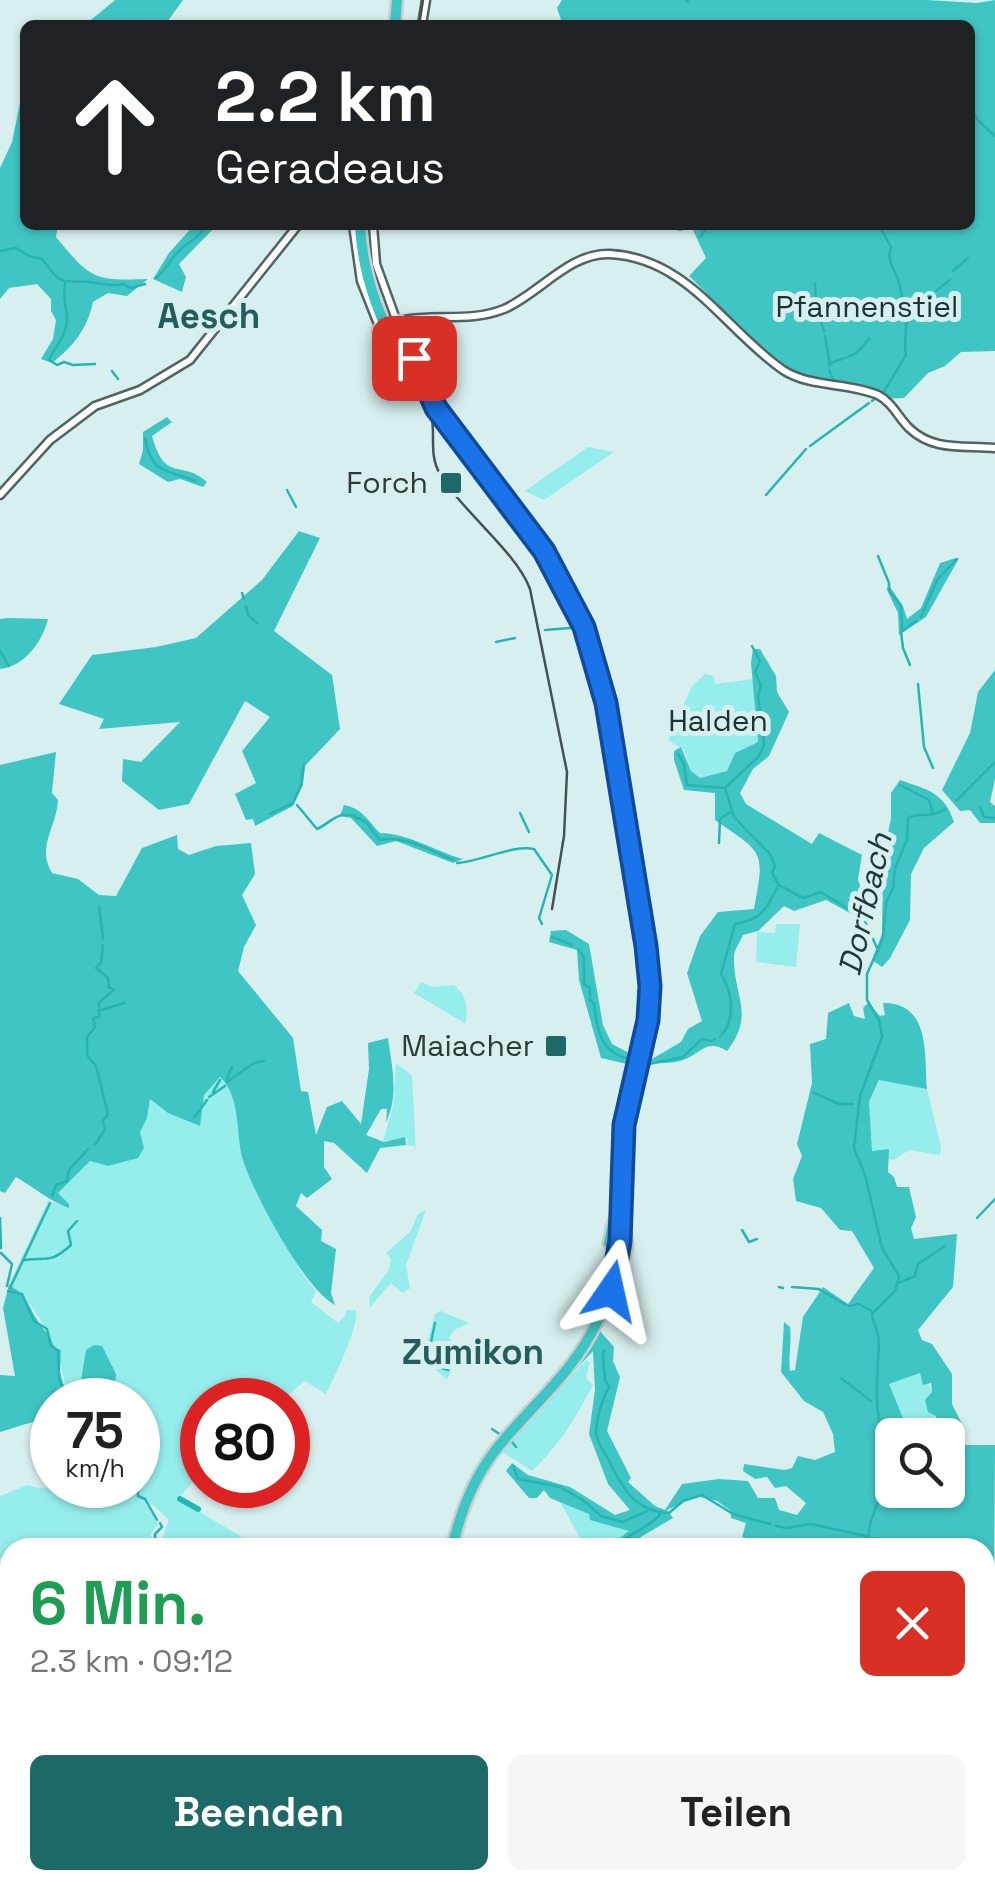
<!DOCTYPE html>
<html lang="de">
<meta charset="utf-8">
<style>
:root{--surface:#fff;--page:#f6f6f6;--text:#222;--muted:#767676;--accent:#1c6968}
body{margin:0;font-family:"Space Grotesk",sans-serif;background:var(--page);color:var(--text);height:100vh;display:flex;flex-direction:column;font-size:38px;white-space:nowrap}
*{box-sizing:border-box;margin:0}
p{font-size:32px;color:var(--muted)}
.icon{flex:none;width:55px;height:55px;fill:none;stroke:currentColor;stroke-width:2;stroke-linecap:round;stroke-linejoin:round}
.map{position:relative;flex:1;overflow:hidden}
.sheet{position:absolute;left:0px;top:1538px;width:995px;height:352px;display:flex;flex-direction:column;background:var(--surface);border-radius:30px 30px 0 0;box-shadow:0 2px 8px #0004}
.sheet>*{flex:none}
.guide{position:absolute;left:20px;top:20px;width:955px;height:210px;border-radius:15px;box-shadow:0 2px 8px #0004;background:#202124;color:#fff;overflow:hidden}
.buttons{position:absolute;left:875px;top:1418px;display:grid;gap:20px}
.buttons a{display:grid;place-items:center;width:90px;height:90px;border-radius:15px;background:var(--surface);box-shadow:0 2px 8px #0004;font-size:50px}
.speed{position:absolute;left:30px;top:1378px;display:flex;gap:20px;font-size:50px;font-weight:700;text-align:center}
.speed>*{display:grid;place-content:center;width:130px;height:130px;border-radius:50%;background:var(--surface);box-shadow:0 2px 8px #0004;line-height:1}
.speed small{font-size:25px;font-weight:400}
.speed .limit{border:15px solid #d22;background:#fff;color:#111}
.pin{position:absolute;display:grid;place-items:center;width:85px;height:85px;color:#fff;margin:-42px;border-radius:20px;box-shadow:0 5px 15px #0006}
.me{position:absolute;width:110px;margin:-55px;rotate:11deg;stroke-linejoin:round;filter:drop-shadow(0 0 8px #0008)}
.turn{display:flex;align-items:center;gap:35px;height:210px;padding:0 30px;font-size:45px}
.turn .icon{width:130px;height:130px;stroke-width:2.5}
.turn b{display:block;font-size:70px;line-height:85px}
.round{display:grid;place-items:center;flex:none;width:105px;height:105px;border-radius:15px;background:var(--page)}
.overview{display:flex;align-items:center;justify-content:space-between;height:170px;padding:0 30px}
h1{font-size:60px;font-weight:800;line-height:75px;color:#1e9e55}
.button{display:flex;gap:20px;margin-top:auto;padding:20px 30px}
.button a{flex:1;height:115px;border-radius:15px;background:var(--accent);color:#fff;font-size:40px;font-weight:800;line-height:115px;text-align:center}
.button a+a{background:var(--page);color:var(--text)}
.map>svg:first-child{display:block}
</style>
<div class="map">
<svg width="995" height="1889" viewBox="0 0 995 1889">
<rect width="100%" height="100%" fill="#d7f0ef"/>
<g fill="#95eeec">
<polygon points="588,447 614,452 544,500 525,491"/>
<polygon points="705,674 714,676 715,684 753,679 758,742 735,753 727,771 700,778 691,771 684,750 668,740 692,686"/>
<polygon points="776,924 800,924 796,967 756,962 757,932 775,933"/>
<path d="M 421,982 L 432,987 L 454,985 C 468,997 467,1006 466,1024 L 414,993 Z"/>
<polygon points="396,1063 412,1076 416,1152 415,1146 406,1145 408,1139 383,1141 393,1106"/>
<path d="M 232,1066 L 244,1165 L 302,1273 L 316,1291 L 311,1302 L 338,1323 L 345,1316 L 346,1310 L 356,1310 C 359,1327 335,1375 326,1394 L 305,1381 L 282,1400 L 202,1400 L 202,1471 L 178,1499 L 240,1536 L 244,1540 L 242,1547 L 175,1547 L 161,1542 L 169,1520 L 153,1505 L 145,1503 L 158,1524 L 150,1535 L 159,1547 L 10,1548 L 10,1558 L 0,1558 L 0,1496 L 27,1485 L 39,1488 L 138,1485 L 138,1400 L 67,1400 C 65,1364 40,1303 9,1285 L 48,1201 L 69,1207 L 69,1204 L 57,1194 L 90,1161 L 108,1166 L 144,1148 L 139,1132 L 147,1118 L 150,1099 L 168,1113 L 180,1116 Z"/>
<polygon points="880,1079 927,1089 941,1147 940,1155 909,1150 894,1160 886,1159 888,1150 872,1152 869,1102"/>
<polygon points="426,1210 406,1265 410,1288 403,1293 391,1283 370,1307 369,1297 389,1270 391,1259 386,1253 410,1232 418,1214"/>
<polygon points="441,1311 469,1323 454,1330 449,1338 453,1342 451,1348 458,1355 447,1380 423,1358 435,1314"/>
<path d="M 586,1360 L 590,1362 L 586,1378 L 593,1385 C 577,1416 558,1447 532,1471 L 501,1451 Z"/>
<path d="M 920,1373 C 937,1389 936,1413 933,1435 L 910,1435 L 889,1384 Z"/>
<polygon points="559,1500 589,1514 590,1520 630,1531 607,1547 585,1547"/>
</g>
<g fill="#3fc5c3" fill-rule="evenodd">
<polygon points="115,0 183,0 165,25 85,25"/>
<polygon points="562,0 926,0 977,3 995,0 995,351 961,352 945,366 928,373 904,398 884,399 807,380 783,368 689,276 706,258 692,228 680,231 656,225 970,225 970,25 569,25 562,23 557,8"/>
<path d="M 25,79 L 25,225 L 58,225 L 56,237 C 91,279 93,281 148,279 L 127,296 L 108,293 L 93,302 C 87,329 74,346 52,363 L 41,359 L 53,339 L 56,320 L 51,311 L 51,299 L 37,284 L 9,288 L 0,299 L 0,168 L 12,142 Z"/>
<polygon points="194,225 217,225 179,264 186,277 182,292 153,279 169,253"/>
<path d="M 167,417 L 172,422 L 152,436 C 165,484 182,459 207,482 L 203,487 L 180,479 L 168,482 L 139,464 L 143,450 L 143,432 Z"/>
<polygon points="299,531 320,538 274,631 332,675 340,729 305,766 303,785 293,806 255,826 253,819 246,820 235,794 256,783 242,751 270,717 245,701 189,804 159,810 122,781 123,759 141,762 180,722 99,729 104,719 59,704 92,655 156,647 196,638 262,580"/>
<polygon points="956,558 958,560 926,617 899,635 898,613 887,590 888,584 903,606 907,619 921,608 940,563"/>
<path d="M 8,618 L 48,619 C 42,642 25,666 0,669 L 0,619 Z"/>
<path d="M 753,649 L 760,649 L 776,676 L 777,692 L 789,712 L 769,756 L 753,769 L 740,793 L 746,804 L 812,844 L 819,833 L 862,855 L 858,879 L 868,914 L 850,913 L 826,900 L 794,911 L 784,906 L 758,931 L 743,935 C 740,942 734,950 734,957 C 733,997 756,1013 727,1051 C 706,1037 699,1056 680,1061 C 670,1064 655,1063 645,1063 L 681,1042 L 688,1029 L 702,1021 L 687,973 L 700,936 L 718,912 L 754,909 C 765,850 764,854 715,820 L 715,793 L 684,790 L 674,760 L 674,751 L 681,747 L 691,771 L 700,778 L 727,771 L 735,753 L 758,742 L 751,663 Z"/>
<polygon points="995,670 995,779 990,802 995,806 995,823 980,823 970,810 960,811 942,790 970,733 978,692"/>
<path d="M 56,752 L 52,793 L 58,800 C 57,827 36,846 52,873 L 78,879 L 99,895 L 116,896 L 142,848 L 177,835 L 178,849 L 189,855 L 216,846 L 251,843 L 255,874 L 242,895 L 256,925 L 244,947 L 238,971 L 293,1038 L 301,1091 L 308,1092 L 316,1135 L 327,1107 L 342,1101 L 361,1124 L 369,1069 L 368,1043 L 388,1038 C 392,1066 399,1096 386,1122 L 387,1109 L 381,1109 L 366,1135 L 384,1142 L 405,1137 L 406,1145 L 380,1148 L 367,1173 L 334,1143 L 324,1141 L 324,1167 L 332,1179 L 307,1198 L 301,1193 L 296,1206 L 322,1230 L 321,1241 L 336,1249 L 331,1293 L 335,1305 C 305,1290 253,1193 243,1160 C 235,1134 242,1098 220,1077 L 204,1095 L 200,1126 L 168,1113 L 150,1099 L 147,1118 L 140,1132 L 144,1148 L 138,1158 L 108,1166 L 90,1161 L 58,1193 L 69,1204 L 69,1208 C 49,1201 35,1188 16,1177 L 5,1193 L 0,1191 L 0,765 Z"/>
<path d="M 900,780 C 928,790 944,792 954,822 L 924,848 L 911,874 L 910,920 L 890,958 L 882,967 L 872,960 L 882,934 L 883,855 L 891,819 L 891,793 Z"/>
<path d="M 344,805 C 362,808 368,821 380,833 C 410,834 435,851 463,859 L 453,863 L 396,841 L 377,846 L 351,818 L 340,816 Z"/>
<polygon points="566,930 589,944 603,1025 612,1044 633,1055 631,1065 601,1058 579,980 577,950 549,942 551,931"/>
<path d="M 849,1003 L 854,1016 L 865,1019 L 863,1008 L 868,1003 L 880,1016 L 885,1015 L 883,1003 C 931,1003 924,1054 927,1089 L 879,1080 L 869,1102 L 872,1151 L 889,1149 L 888,1172 L 894,1177 L 897,1187 L 909,1187 L 916,1217 L 911,1228 L 914,1239 L 957,1234 L 953,1287 L 918,1330 L 922,1340 L 932,1344 L 952,1374 L 952,1404 L 961,1422 L 963,1445 L 995,1445 L 993,1712 L 985,1701 L 985,1548 L 778,1547 L 742,1537 L 746,1523 L 731,1518 L 731,1511 L 717,1501 L 696,1496 L 667,1510 L 673,1518 L 624,1547 L 607,1547 L 629,1531 L 590,1520 L 589,1514 L 550,1498 L 544,1490 L 537,1498 L 529,1498 L 506,1471 L 512,1463 L 528,1475 L 570,1487 L 615,1515 L 630,1510 L 608,1484 L 589,1434 L 595,1390 L 593,1351 L 573,1372 L 600,1331 L 614,1347 L 613,1361 L 620,1377 L 607,1431 L 631,1478 L 628,1482 L 655,1506 L 665,1510 L 682,1484 L 719,1479 L 748,1481 L 758,1498 L 775,1498 L 779,1510 L 797,1515 L 806,1503 L 786,1486 L 775,1488 L 767,1477 L 755,1479 L 743,1471 L 744,1464 L 785,1470 L 792,1468 L 798,1456 L 815,1460 L 835,1452 L 833,1434 L 823,1412 L 804,1401 L 781,1372 L 784,1322 L 790,1327 C 792,1342 788,1356 790,1371 L 795,1370 L 803,1317 L 823,1287 L 848,1304 L 874,1268 L 852,1231 L 840,1230 L 821,1208 L 796,1201 L 793,1179 L 802,1156 L 797,1144 L 812,1083 L 810,1044 L 826,1039 L 828,1013 ZM 920,1373 L 923,1385 L 931,1383 L 932,1392 L 925,1400 L 928,1412 L 936,1416 L 933,1435 L 948,1435 L 948,1490 L 892,1490 L 892,1435 L 910,1435 L 889,1384 Z"/>
<path d="M 9,1285 C 26,1294 27,1303 36,1318 C 43,1331 48,1330 54,1347 L 61,1350 L 60,1371 L 67,1400 L 52,1400 L 52,1416 L 0,1432 L 0,1375 L 15,1376 L 3,1308 Z"/>
<polygon points="94,1345 102,1346 116,1374 114,1400 78,1400 86,1350"/>
<polygon points="483,1880 715,1880 717,1889 484,1889"/>
</g>
<g fill="none" stroke-linecap="round" stroke-linejoin="round">
<g stroke="#27b5b3" stroke-width="2.5">
<polyline points="686,0 688,2"/>
<polyline points="970,104 977,119 995,136"/>
<path d="M 879,225 L 891,247 C 887,260 892,265 897,277 C 902,289 904,310 906,323 C 907,334 903,345 906,355 L 883,393"/>
<polyline points="700,237 709,225"/>
<path d="M 0,251 L 16,248 L 29,256 L 42,259 C 63,287 59,280 90,282 C 98,283 105,285 114,285 C 128,285 118,281 130,288 L 145,284"/>
<polyline points="953,271 968,258"/>
<path d="M 156,278 C 166,271 169,261 177,253 C 187,242 199,239 206,225"/>
<path d="M 65,283 C 62,301 68,310 67,323 C 65,337 55,347 49,360 L 57,365 L 64,362 L 73,365 L 95,364"/>
<polyline points="815,283 816,305 824,332"/>
<polyline points="936,291 950,280"/>
<polyline points="906,324 931,297"/>
<polyline points="825,336 830,366"/>
<path d="M 830,363 C 849,357 857,356 869,338"/>
<polyline points="829,370 834,382"/>
<polyline points="112,371 118,379"/>
<polyline points="872,401 875,399"/>
<path d="M 145,438 C 151,476 169,469 195,481"/>
<polyline points="810,446 869,403"/>
<polyline points="287,490 296,507"/>
<polyline points="766,495 806,449"/>
<polyline points="878,556 889,583 889,590 901,606 902,630"/>
<polyline points="242,593 244,599"/>
<polyline points="246,606 248,615 257,623"/>
<polyline points="921,617 937,580 957,559"/>
<polyline points="545,630 570,628"/>
<polyline points="496,642 515,638"/>
<polyline points="752,646 760,661 755,672 761,686 758,696 764,745 759,756 725,788 734,817 770,854 775,866 772,873 779,885 803,898 821,892 864,919 877,948"/>
<polyline points="0,651 9,666"/>
<polyline points="910,665 903,648 901,632 916,621"/>
<polyline points="918,684 924,747 933,768"/>
<polyline points="678,754 684,764 687,785 725,788"/>
<polyline points="900,785 929,800 933,814"/>
<polyline points="957,800 995,762"/>
<path d="M 297,805 L 317,829 C 331,823 336,811 354,816"/>
<polyline points="980,807 984,817 995,818"/>
<polyline points="520,813 529,832"/>
<polyline points="270,814 293,803 301,785 304,764"/>
<path d="M 355,817 L 366,822 L 380,840 C 408,835 431,852 454,860"/>
<polyline points="719,843 720,819 730,812"/>
<path d="M 457,863 C 480,862 514,844 534,849 L 552,875 L 539,918 L 542,924"/>
<polyline points="99,906 103,939"/>
<polyline points="552,937 572,945"/>
<path d="M 579,950 L 584,958 L 584,984 L 590,988 L 590,1000 L 594,1003 C 597,1030 600,1052 629,1059"/>
<polyline points="102,1010 124,1003"/>
<path d="M 720,1037 C 736,1020 733,993 721,974 L 735,924 C 763,919 765,911 778,886"/>
<polyline points="649,1064 683,1057 702,1039 711,1041 715,1039"/>
<polyline points="227,1079 232,1067"/>
<polyline points="227,1082 254,1063 264,1061"/>
<polyline points="213,1092 220,1080"/>
<polyline points="814,1093 839,1104 853,1104"/>
<polyline points="209,1097 225,1086"/>
<polyline points="194,1118 207,1100"/>
<polyline points="95,1145 105,1129 103,1121 108,1114 96,1066 87,1055 87,1037 95,1027 93,1018 99,1017 99,1002 114,990 109,987 108,978 96,968 101,963 103,945"/>
<polyline points="52,1196 56,1185 67,1181 69,1170 88,1149"/>
<polyline points="0,1218 1,1248"/>
<polyline points="977,1218 995,1199"/>
<polyline points="742,1230 749,1242 757,1239"/>
<polyline points="1,1253 12,1264 7,1286"/>
<path d="M 24,1260 C 47,1257 50,1264 71,1245 L 68,1231 L 77,1221"/>
<polyline points="898,1283 915,1276 918,1264 945,1246"/>
<polyline points="779,1287 783,1288"/>
<polyline points="792,1287 819,1289 846,1305"/>
<polyline points="10,1288 50,1203"/>
<polyline points="8,1291 22,1294 34,1321 47,1329 51,1345 58,1351 59,1380 65,1390 65,1400"/>
<polyline points="849,1306 859,1304 873,1312"/>
<polyline points="435,1323 430,1347 436,1366 448,1370"/>
<path d="M 604,1350 C 601,1360 605,1370 605,1380 L 609,1387 C 603,1397 596,1419 596,1432 C 597,1444 604,1451 609,1461 C 622,1487 635,1512 669,1513 L 683,1501 L 702,1495 L 733,1514 L 770,1524"/>
<polyline points="841,1378 871,1401"/>
<polyline points="492,1429 501,1435"/>
<polyline points="512,1442 516,1447"/>
<polyline points="513,1466 518,1479 560,1487 583,1500 601,1516 623,1522 647,1511"/>
<polyline points="130,1485 138,1487 138,1496 145,1499 157,1520"/>
<polyline points="160,1523 162,1527 155,1534 155,1538 160,1541 162,1548"/>
<polyline points="776,1526 786,1528 811,1524 866,1536"/>
<path d="M 609,1548 C 622,1539 653,1525 660,1514"/>
<path d="M 871,1548 C 861,1528 884,1496 887,1474 C 890,1451 881,1434 878,1413 C 875,1390 878,1367 879,1344 C 880,1333 873,1325 872,1314 L 895,1291 L 899,1276 L 882,1248 L 865,1175 L 854,1148 L 860,1096 L 882,1037 L 879,1020 L 867,1000 L 867,974 L 883,938 L 886,903 L 893,888 L 895,868 L 907,840 L 908,818 C 919,812 931,819 945,809"/>
<polyline points="987,1564 988,1571"/>
<polyline points="985,1603 990,1584 987,1576"/>
<polyline points="985,1662 995,1666"/>
<polyline points="3,1889 5,1879 10,1877"/>
</g>
<polyline stroke="#27b5b3" stroke-width="6" points="180,1499 198,1509"/>
<defs>
<g id="secondary">
<polyline points="422,25 426,0"/>
<polyline points="353,225 361,281 380,329"/>
<polyline points="373,225 376,264 397,322"/>
<path d="M 399,321 C 434,313 469,323 504,309 C 539,294 570,252 610,254 C 688,258 725,330 783,370 C 811,388 848,382 878,395 C 892,402 898,417 909,428 C 934,452 964,445 995,448"/>
<polyline points="0,495 50,440 95,406 140,390 190,360 298,225"/>
<polyline points="951,1880 963,1889"/>
<polyline points="359,1889 366,1880"/>
</g>
<g id="highway">
<polyline points="395,25 397,0"/>
<path d="M 360,225 C 367,374 501,466 564,589 C 606,671 614,763 629,853 C 637,904 651,957 647,1010 C 644,1056 624,1098 619,1143 C 613,1205 624,1263 597,1322 C 573,1374 529,1407 494,1452 C 473,1480 460,1513 452,1548"/>
<polyline points="399,321 428,389"/>
<polyline points="378,330 396,358"/>
<polyline points="609,1243 613,1223"/>
<polyline points="618,1281 627,1245 624,1215"/>
</g>
</defs>
<use href="#secondary" stroke="#4f6564" stroke-width="11"/>
<use href="#highway" stroke="#cdcfcf" stroke-width="15"/>
<use href="#secondary" stroke="#fff" stroke-width="6"/>
<use href="#highway" stroke="#3ec6c4" stroke-width="10"/>
<g stroke="#465251" stroke-width="2.5">
<polyline points="419,25 423,0"/>
<path d="M 383,348 C 397,367 421,388 430,411 C 437,430 428,452 439,472 C 461,511 516,551 530,589 L 567,772 L 564,836 L 552,909"/>
<polyline points="356,1889 362,1880"/>
</g>
<defs>
<polyline id="secondary-bridge" points="381,329 393,324"/>
</defs>
<use href="#secondary-bridge" stroke="#4f6564" stroke-width="11" stroke-linecap="butt"/>
<use href="#secondary-bridge" stroke="#fff" stroke-width="6"/>
</g>
<g fill="none" stroke-linecap="round" stroke-linejoin="round">
<defs>
<polyline id="route" points="414,358 436,408 544,551 584,627 606,703 646,946 650,986 648,1020 624,1125 620,1241 611,1291"/>
</defs>
<use href="#route" stroke="#114b97" stroke-width="25"/>
<use href="#route" stroke="#1a73e8" stroke-width="18"/>
</g>
<g fill="#1c6968" stroke="#d7f0ef" stroke-width="4">
<rect x="439" y="471" width="24" height="24" rx="5"/>
<rect x="544" y="1034" width="24" height="24" rx="5"/>
</g>
<g text-anchor="middle" stroke-width="10" stroke-linejoin="round" paint-order="stroke">
<g font-size="30" fill="#1c3332" stroke="#d7f0ef">
<text x="867" y="317">Pfannenstiel</text>
<text x="718" y="731">Halden</text>
</g>
<g font-size="30" fill="#303939" stroke="#d7f0ef" text-anchor="end">
<text x="428" y="493">Forch</text>
<text x="534" y="1056">Maiacher</text>
</g>
<g font-size="32" font-style="italic" fill="#223837" stroke="#d7f0ef">
<text transform="translate(865 904) rotate(-77)" y="11">Dorfbach</text>
</g>
<g font-size="35" font-weight="bold" fill="#235d5c" stroke="#d7f0ef">
<text x="209" y="328">Aesch</text>
<text x="473" y="1364">Zumikon</text>
</g>
</g>
</svg>
<div class="buttons">
<a><svg class="icon" aria-label="search" viewBox="0 0 24 24"><circle cx="10" cy="10" r="6"/><path d="M15 15l6 6"/></svg></a>
</div>
<div class="speed"><div>75<small>km/h</small></div><div class="limit">80</div></div>
<div class="pin" style="left:414px;top:358px;background:#d93025"><svg class="icon" aria-label="arrive" viewBox="0 0 24 24"><path d="M6 21V4h12l-3 4 3 4H6"/></svg></div>
<svg class="me" style="left:611px;top:1291px" viewBox="-20 -20 40 40"><path d="M0-17L14 15 0 8-14 15z" fill="#1a73e8" stroke="#fff" stroke-width="4"/></svg>
<div class="guide">
<div class="turn"><svg class="icon" aria-label="ahead" viewBox="0 0 24 24"><path d="M12 20V5M6 11l6-6 6 6"/></svg><div><b>2.2 km</b>Geradeaus</div></div>
</div>
<section class="sheet">
<div class="overview"><div><h1>6 Min.</h1><p>2.3 km · 09:12</p></div><a class="round" style="background:#d93025;color:#fff"><svg class="icon" aria-label="close" viewBox="0 0 24 24"><path d="M6 6l12 12M18 6L6 18"/></svg></a></div>
<div class="button"><a>Beenden</a><a>Teilen</a></div>
</section>
</div>
